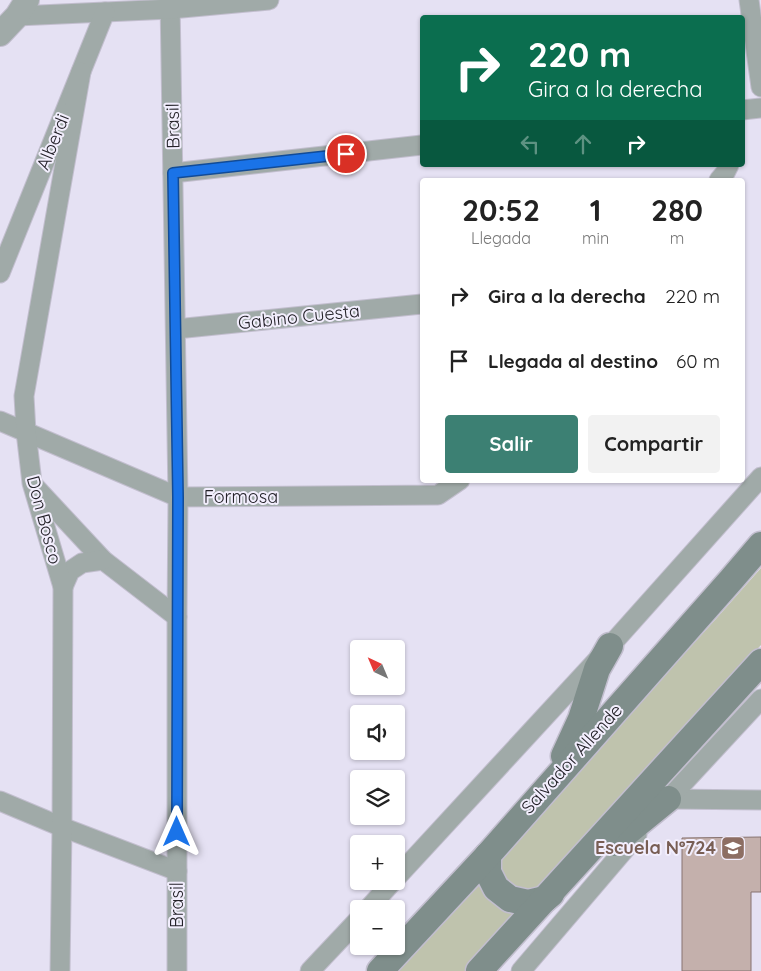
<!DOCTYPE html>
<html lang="es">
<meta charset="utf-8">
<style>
:root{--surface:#fff;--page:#f2f2f2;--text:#222;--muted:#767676;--accent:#3c8073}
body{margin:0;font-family:Quicksand,sans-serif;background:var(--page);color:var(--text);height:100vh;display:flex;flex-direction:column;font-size:19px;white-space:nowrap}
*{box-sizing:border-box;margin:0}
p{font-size:16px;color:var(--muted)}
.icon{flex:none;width:28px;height:28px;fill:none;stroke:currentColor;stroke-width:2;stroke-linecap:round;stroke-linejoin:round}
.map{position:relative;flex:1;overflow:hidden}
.drawer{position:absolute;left:420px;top:178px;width:325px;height:305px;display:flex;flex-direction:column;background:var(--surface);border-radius:5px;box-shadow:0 1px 4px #0004}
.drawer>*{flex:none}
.banner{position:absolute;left:420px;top:15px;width:325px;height:152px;border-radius:5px;box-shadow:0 1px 4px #0004;background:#0b6e4f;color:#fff;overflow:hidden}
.needle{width:32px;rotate:316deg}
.buttons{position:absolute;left:350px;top:640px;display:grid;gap:10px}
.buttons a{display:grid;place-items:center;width:55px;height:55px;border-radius:5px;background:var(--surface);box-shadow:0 1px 4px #0004;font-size:25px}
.pin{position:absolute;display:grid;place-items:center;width:42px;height:42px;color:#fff;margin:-21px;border:2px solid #fff;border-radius:50%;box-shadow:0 1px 5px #0007}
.me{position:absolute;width:55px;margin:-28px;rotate:0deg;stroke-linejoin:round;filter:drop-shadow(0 0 4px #0008)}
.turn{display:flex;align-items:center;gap:18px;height:105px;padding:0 25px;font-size:22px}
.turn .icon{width:65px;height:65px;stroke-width:2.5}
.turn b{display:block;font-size:35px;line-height:42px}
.lanes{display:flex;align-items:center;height:48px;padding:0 25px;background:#0003;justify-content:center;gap:25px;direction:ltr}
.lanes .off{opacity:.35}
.eta{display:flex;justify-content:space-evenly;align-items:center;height:85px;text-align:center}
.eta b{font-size:30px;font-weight:700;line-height:35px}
.primary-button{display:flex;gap:10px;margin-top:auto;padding:10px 25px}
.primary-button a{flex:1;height:58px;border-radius:5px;background:var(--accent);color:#fff;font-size:20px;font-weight:700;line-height:58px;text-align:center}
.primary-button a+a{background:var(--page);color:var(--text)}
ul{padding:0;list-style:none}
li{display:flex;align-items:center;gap:15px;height:65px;padding:0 25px}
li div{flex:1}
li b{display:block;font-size:19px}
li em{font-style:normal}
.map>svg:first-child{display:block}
</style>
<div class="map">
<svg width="761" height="971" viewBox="0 0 761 971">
<rect width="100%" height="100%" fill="#e5e1f3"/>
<polygon fill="#bfc3ad" points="761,568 761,645 465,971 397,971 715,620"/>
<polygon fill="#c4b0ac" stroke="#877370" points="761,837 761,892 751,892 751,971 682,971 682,838"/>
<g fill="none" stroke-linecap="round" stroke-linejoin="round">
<defs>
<g id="minor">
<polyline points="170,0 178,497 177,617 177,971"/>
<polyline points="749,0 761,87"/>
<polyline points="17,16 171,9 269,0"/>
<polyline points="742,110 761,108"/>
<polyline points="173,173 422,145"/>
<polyline points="719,180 725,173 729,165"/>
<polyline points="0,273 105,12"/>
<polyline points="176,329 422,304"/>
<polyline points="0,421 178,497 438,495 460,480"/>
<polyline points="35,487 103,560 177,617"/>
<polyline points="63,587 70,571 82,563 103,560"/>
<polyline points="668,799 761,800"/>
<polyline points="0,801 62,827 177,871"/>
<polyline points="660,808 761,699"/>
<polyline points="396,878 610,646 761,477"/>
<polyline points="368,909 393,881"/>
<polyline points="60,971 62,827 63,587 32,483 26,432 24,396 81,72"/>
<polyline points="310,971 359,919"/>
<polyline points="521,971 637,835"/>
</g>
<polyline id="tertiary" points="0,34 17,16 27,0"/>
<g id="secondary">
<polyline points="564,756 581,719 597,669 610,646"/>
<polyline points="614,843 668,799"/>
<polyline points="488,855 488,872 496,888 510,899 528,903 545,899 551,894"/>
<polyline points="380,971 488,855 731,580 761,545"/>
<polyline points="479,971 761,662"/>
</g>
</defs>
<use href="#minor" stroke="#c2bece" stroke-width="21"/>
<use href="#tertiary" stroke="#c2bece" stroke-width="26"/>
<use href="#secondary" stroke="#c2bece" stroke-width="29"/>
<use href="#minor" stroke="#a0aaa8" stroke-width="19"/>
<use href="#tertiary" stroke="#a0aaa8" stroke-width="24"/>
<use href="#secondary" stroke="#7f8e8b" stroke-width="26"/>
</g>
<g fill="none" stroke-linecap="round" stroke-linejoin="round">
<defs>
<polyline id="route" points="177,832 178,497 173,173 346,154"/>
</defs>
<use href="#route" stroke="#114b97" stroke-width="12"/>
<use href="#route" stroke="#1a73e8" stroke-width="9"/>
</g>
<defs>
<symbol id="school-square" viewBox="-11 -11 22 22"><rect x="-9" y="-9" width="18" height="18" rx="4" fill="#8d6e63" stroke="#f2eefd"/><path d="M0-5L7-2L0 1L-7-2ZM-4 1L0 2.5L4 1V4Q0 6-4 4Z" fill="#fff"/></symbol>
</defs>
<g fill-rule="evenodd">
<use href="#school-square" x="719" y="834" width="28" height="28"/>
</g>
<g text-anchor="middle" stroke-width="4" stroke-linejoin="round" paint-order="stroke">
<g font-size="18" fill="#232128" stroke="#f2eefd">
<text transform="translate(173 126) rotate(-91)" y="6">Brasil</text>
<text transform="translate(53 142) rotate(-68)" y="6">Alberdi</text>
<text transform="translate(299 317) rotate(-6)" y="6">Gabino Cuesta</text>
<text x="241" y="503">Formosa</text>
<text transform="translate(44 520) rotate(75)" y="6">Don Bosco</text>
<text transform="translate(572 759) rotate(-48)" y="6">Salvador Allende</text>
<text transform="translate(177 905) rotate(-90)" y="6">Brasil</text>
</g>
<g font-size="18" font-weight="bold" fill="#785e54" stroke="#f2eefd" text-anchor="end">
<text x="716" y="854">Escuela Nº724</text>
</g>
</g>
</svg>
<div class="buttons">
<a><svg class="needle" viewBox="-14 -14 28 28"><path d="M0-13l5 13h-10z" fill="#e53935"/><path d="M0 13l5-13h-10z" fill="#767676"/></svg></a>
<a><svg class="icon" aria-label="sound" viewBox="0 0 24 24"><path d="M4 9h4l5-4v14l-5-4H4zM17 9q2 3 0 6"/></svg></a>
<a><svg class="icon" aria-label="layers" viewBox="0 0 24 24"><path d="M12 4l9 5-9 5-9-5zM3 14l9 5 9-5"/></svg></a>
<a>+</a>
<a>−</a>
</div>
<div class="pin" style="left:346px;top:154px;background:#d93025"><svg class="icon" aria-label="arrive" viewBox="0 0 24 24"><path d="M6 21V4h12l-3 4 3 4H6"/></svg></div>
<svg class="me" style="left:177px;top:832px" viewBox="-20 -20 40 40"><path d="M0-17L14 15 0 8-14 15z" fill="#1a73e8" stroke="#fff" stroke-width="4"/></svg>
<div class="banner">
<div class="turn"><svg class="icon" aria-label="right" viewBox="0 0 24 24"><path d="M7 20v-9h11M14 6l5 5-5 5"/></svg><div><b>220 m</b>Gira a la derecha</div></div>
<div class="lanes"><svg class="icon off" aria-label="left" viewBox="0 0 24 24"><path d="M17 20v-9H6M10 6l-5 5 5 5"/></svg><svg class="icon off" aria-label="ahead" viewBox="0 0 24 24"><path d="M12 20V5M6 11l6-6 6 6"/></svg><svg class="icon" aria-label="right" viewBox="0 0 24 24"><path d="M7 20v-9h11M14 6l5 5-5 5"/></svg></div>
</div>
<section class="drawer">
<div class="eta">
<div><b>20:52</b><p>Llegada</p></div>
<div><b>1</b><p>min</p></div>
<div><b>280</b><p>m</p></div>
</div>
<ul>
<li><svg class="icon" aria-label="right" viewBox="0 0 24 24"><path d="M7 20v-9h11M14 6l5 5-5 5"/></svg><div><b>Gira a la derecha</b></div><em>220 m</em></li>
<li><svg class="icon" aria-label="arrive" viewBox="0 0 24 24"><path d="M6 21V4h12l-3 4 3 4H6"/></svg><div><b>Llegada al destino</b></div><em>60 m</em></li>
</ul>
<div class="primary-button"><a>Salir</a><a>Compartir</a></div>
</section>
</div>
